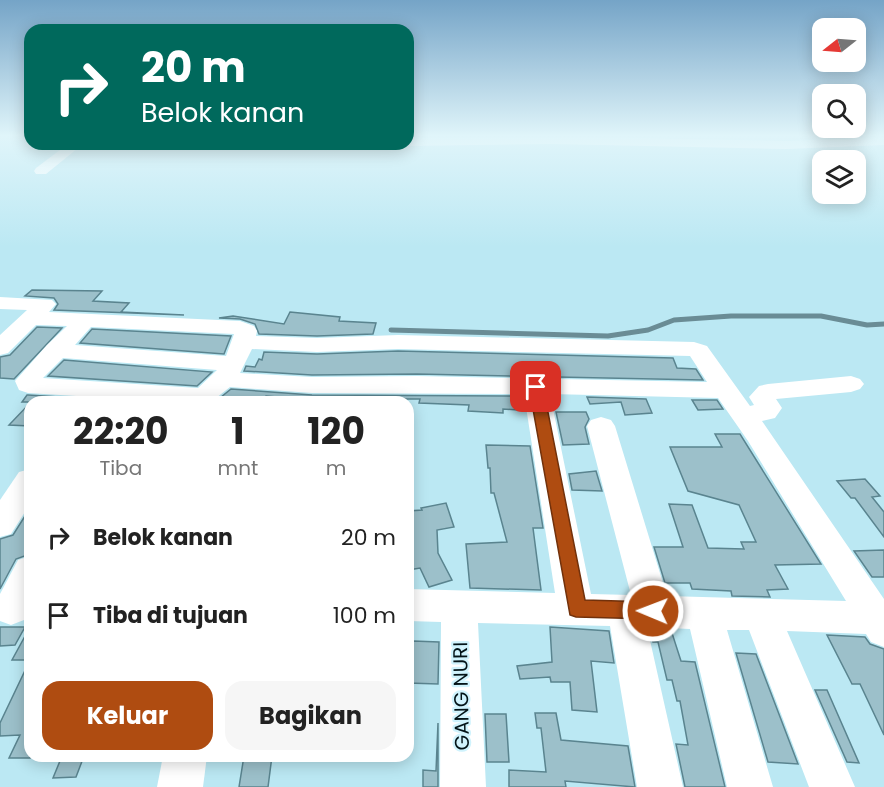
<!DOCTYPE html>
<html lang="id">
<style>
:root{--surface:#fff;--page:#f6f6f6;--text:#222;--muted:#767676;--accent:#af4c11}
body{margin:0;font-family:Poppins,sans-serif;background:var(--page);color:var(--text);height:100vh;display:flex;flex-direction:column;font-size:22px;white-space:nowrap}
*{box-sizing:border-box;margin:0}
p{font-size:20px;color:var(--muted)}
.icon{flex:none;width:33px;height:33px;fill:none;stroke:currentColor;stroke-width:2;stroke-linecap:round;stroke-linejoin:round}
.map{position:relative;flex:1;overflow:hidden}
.side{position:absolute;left:24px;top:396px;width:390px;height:366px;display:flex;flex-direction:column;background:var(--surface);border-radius:18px;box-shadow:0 3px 15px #0003}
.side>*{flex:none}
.guide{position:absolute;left:24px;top:24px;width:390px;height:126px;border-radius:18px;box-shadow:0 3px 15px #0003;background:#00695c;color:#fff;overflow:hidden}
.needle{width:39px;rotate:253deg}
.controls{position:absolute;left:812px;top:18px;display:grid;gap:12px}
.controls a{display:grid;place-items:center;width:54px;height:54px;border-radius:12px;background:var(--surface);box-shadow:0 3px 15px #0003;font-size:30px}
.pin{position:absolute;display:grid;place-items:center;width:51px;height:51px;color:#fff;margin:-26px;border-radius:12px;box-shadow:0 3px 9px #0006}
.me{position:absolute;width:66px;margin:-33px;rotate:271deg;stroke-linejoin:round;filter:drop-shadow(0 0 4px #0008)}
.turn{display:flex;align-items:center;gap:21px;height:126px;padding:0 18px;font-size:27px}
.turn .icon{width:78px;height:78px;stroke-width:2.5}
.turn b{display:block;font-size:42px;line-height:51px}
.eta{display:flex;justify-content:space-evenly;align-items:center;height:102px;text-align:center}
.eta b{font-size:36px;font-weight:700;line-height:42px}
.action{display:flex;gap:12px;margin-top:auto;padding:12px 18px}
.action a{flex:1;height:69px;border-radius:18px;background:var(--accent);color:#fff;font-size:24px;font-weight:700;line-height:69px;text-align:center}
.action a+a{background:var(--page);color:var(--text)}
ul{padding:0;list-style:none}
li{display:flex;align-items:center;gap:18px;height:78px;padding:0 18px}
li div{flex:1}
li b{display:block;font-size:22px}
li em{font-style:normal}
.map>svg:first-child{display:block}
</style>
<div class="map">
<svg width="884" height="787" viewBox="0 0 884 787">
<rect width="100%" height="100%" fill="#bbe8f3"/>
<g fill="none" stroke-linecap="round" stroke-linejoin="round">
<polyline stroke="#6a8c95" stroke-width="5" points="391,330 608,336 648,330 674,320 731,316 821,316 867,325 884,324"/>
</g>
<g fill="#9cc0ca" stroke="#5a848f" stroke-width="1.5">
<polygon points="32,290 102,291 93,301 129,303 121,312 184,315 54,310 58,304 54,298 25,296"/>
<polygon points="290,312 340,317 339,321 376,323 373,334 317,336 259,334 255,324 240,319 219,318 233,316 284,324"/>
<polygon points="37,327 62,328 14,379 0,378 0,357 10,355"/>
<polygon points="92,329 231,336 224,354 80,343"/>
<polygon points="398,351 673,358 677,368 696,369 703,380 417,374 312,375 244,371 246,366 255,367 259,359 262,360 264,352 317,354"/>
<polygon points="64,360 212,372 197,386 48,376"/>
<polygon points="231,389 312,395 517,396 518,410 503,409 503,413 468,411 469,405 419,403 420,399 360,399 360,402 334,402 266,396 263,402 215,402"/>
<polygon points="27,395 28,395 137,402 22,402"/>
<polygon points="587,397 646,399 652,413 625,415 621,402 590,404"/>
<polygon points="692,400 717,400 723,409 698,410"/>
<polygon points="30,403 30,426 9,425"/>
<polygon points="556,412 586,412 589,419 585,427 589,444 563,445"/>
<polygon points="715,434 740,434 821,564 775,565 788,589 767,590 770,597 732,596 731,591 692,589 690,583 665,583 654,547 683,547 669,504 692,505 708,548 744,549 741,542 756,542 739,505 688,491 670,447 722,447"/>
<polygon points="486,445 530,446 543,528 533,528 541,590 470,588 466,544 507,542 494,493 491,493 490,468 488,468"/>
<polygon points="596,471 602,491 572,490 569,474"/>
<polygon points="865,479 880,496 872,497 884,512 884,537 855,498 851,498 837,481"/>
<polygon points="446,503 454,527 437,530 438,553 452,580 429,587 420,568 408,570 408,511 422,510 421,508"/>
<polygon points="30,508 30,554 16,559 0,589 0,539 13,535"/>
<polygon points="884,550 884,577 872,577 854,551"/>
<polygon points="0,627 25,627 15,645 0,646"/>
<polygon points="30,627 30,758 9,758 20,735 0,736 0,723 30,660 12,660"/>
<polygon points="550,627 609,631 614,663 591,661 597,712 572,710 570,682 551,682 550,677 520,679 517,666 552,662"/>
<polygon points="650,629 671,630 681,661 695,662 725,787 685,787 676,744 688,745 680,701 677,701 672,680 667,680 658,642 653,642"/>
<polygon points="827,635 865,637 870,644 884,649 884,735 860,684 852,684"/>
<polygon points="413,641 439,642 438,684 408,683 408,667 411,667"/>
<polygon points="736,653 756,654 798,764 768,762"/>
<polygon points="815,690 827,690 859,763 847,762"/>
<polygon points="535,713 556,713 561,740 628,746 635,787 565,781 566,787 509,787 509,770 546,772 541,728 537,728"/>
<polygon points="485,714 506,714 509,762 487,762"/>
<polygon points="438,723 438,787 423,787 423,770 436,771"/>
<polygon points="62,756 84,756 76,777 53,778"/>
<polygon points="244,756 272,756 268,787 239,787"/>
</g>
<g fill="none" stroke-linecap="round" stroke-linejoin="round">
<g fill="#fff" fill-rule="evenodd">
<polygon points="590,137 786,141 884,137 884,145 786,149 552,144 408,146 403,144 408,144 408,138"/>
<polygon points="68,144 83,144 46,174 36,174 34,171 36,168"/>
<path d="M 0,297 L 52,300 L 56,304 L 49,312 L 240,321 L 254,326 L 257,331 L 256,336 L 317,338 L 398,335 L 694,342 L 707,346 L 750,406 L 754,405 L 749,397 L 759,386 L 768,384 L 851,376 L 860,379 L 864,384 L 860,389 L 851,392 L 776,399 L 782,408 L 775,418 L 762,421 L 884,599 L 884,647 L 871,642 L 866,634 L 787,631 L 855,787 L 809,787 L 749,630 L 727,630 L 773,787 L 727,787 L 690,629 L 647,627 L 683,787 L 637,787 L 610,626 L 478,623 L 486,787 L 440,787 L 441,622 L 408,621 L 408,589 L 555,593 L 524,394 L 312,393 L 230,387 L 211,402 L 173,402 L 28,393 L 19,390 L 15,381 L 47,345 L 67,326 L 36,325 L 8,353 L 0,355 L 0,335 L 27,310 L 0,309 ZM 91,327 L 234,334 L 226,356 L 75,345 ZM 252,349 L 317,352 L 398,349 L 690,356 L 707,382 L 417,376 L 312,377 L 240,373 ZM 63,358 L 217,370 L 198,388 L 43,378 ZM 550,394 L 718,398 L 748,441 L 846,601 L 667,596 L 615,426 L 611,420 L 601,417 L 591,420 L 587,426 L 631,595 L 591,594 Z"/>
<polygon points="30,469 30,504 11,534 0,537 0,500 19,472"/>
<polygon points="30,556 30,607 24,620 11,625 0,621 0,594 18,560"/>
<polygon points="163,756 207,756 203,787 157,787"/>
</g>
</g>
<linearGradient id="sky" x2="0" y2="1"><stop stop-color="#75a4c7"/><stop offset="0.55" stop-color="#e0f5fa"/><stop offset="1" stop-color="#e0f5fa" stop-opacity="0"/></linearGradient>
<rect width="884" height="247" fill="url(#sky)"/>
<polygon fill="#af4c11" stroke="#72310b" stroke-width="1.5" points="536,383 543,387 585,600 653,602 660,605 663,611 660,617 653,619 576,617 570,615 529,387"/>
<g text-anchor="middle" stroke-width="4.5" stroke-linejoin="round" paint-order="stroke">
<g font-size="20" fill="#031317" stroke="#d0f3fd">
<text transform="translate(461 696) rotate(-91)" y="7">GANG NURI</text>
</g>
</g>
</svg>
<div class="controls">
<a><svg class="needle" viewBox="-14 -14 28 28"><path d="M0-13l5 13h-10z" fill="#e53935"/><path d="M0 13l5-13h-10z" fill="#767676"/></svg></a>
<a><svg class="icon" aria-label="search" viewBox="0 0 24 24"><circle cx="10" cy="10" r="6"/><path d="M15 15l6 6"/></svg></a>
<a><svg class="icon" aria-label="layers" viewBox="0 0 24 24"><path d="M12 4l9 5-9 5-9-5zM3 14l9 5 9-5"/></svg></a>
</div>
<div class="pin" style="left:536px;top:387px;background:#d93025"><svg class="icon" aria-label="arrive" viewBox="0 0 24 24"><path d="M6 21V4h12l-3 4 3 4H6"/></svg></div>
<svg class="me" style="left:653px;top:611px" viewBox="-20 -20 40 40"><circle r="17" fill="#af4c11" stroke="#fff" stroke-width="3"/><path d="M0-11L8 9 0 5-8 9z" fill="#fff"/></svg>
<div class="guide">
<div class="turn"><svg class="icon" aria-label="right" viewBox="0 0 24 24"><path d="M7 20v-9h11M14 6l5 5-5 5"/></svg><div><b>20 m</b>Belok kanan</div></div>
</div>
<section class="side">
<div class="eta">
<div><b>22:20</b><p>Tiba</p></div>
<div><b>1</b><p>mnt</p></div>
<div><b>120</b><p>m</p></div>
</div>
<ul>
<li><svg class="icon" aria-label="right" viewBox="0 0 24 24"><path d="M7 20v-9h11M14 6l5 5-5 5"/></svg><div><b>Belok kanan</b></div><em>20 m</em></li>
<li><svg class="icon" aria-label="arrive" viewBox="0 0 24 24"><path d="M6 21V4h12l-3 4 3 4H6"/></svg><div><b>Tiba di tujuan</b></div><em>100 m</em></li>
</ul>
<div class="action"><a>Keluar</a><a>Bagikan</a></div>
</section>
</div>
